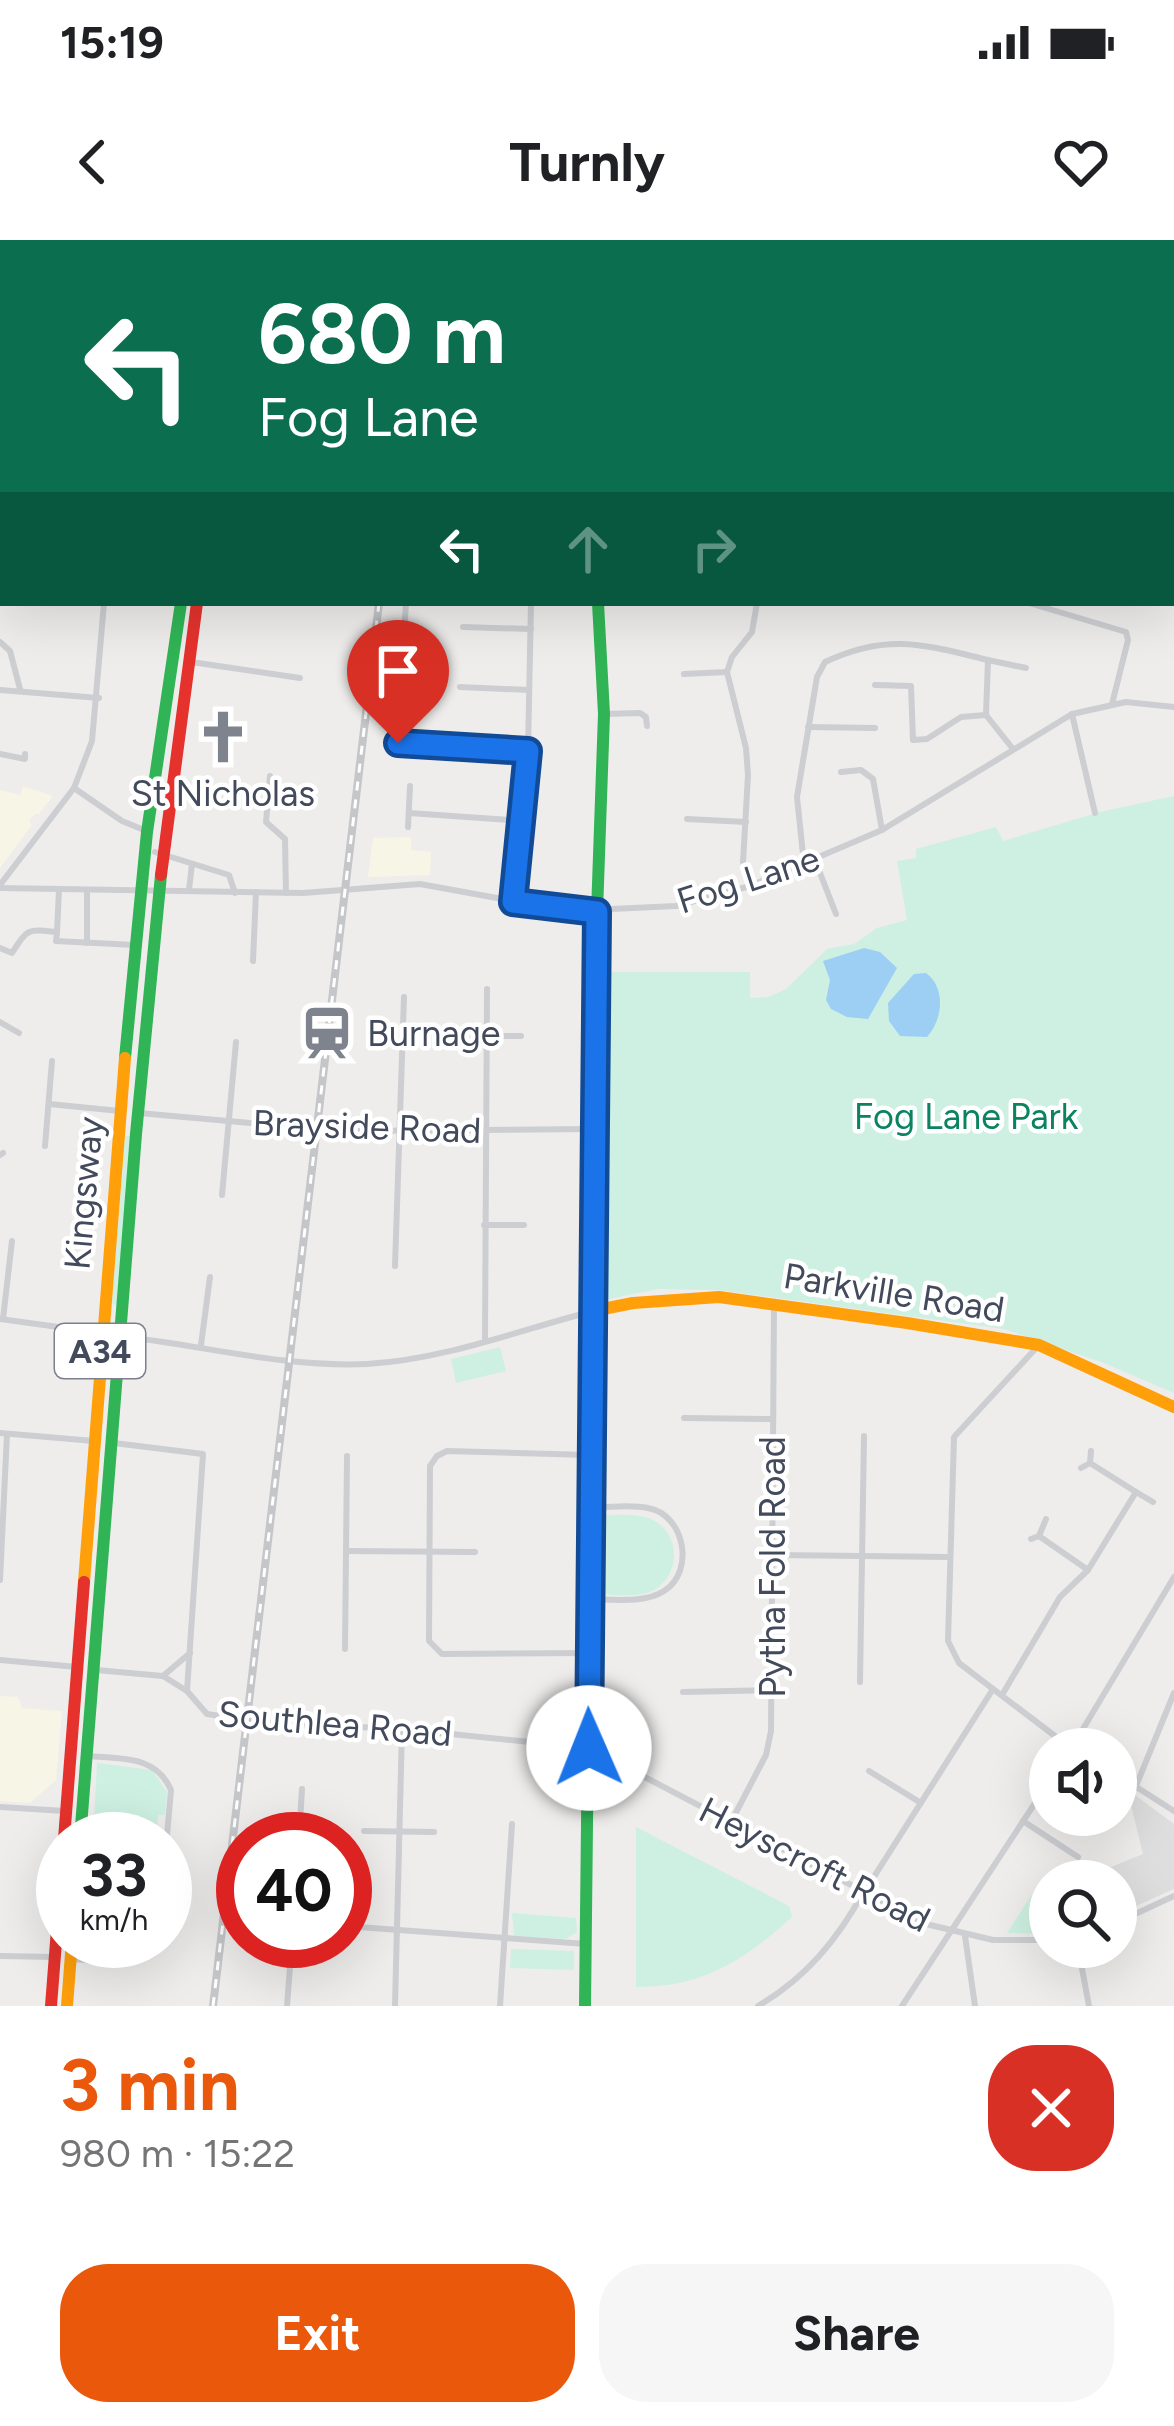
<!DOCTYPE html>
<meta charset="utf-8">
<style>
:root{--surface:#fff;--page:#f6f6f6;--text:#202124;--muted:#757577;--accent:#ea580c}
body{margin:0;font-family:Figtree,sans-serif;background:var(--page);color:var(--text);height:100vh;display:flex;flex-direction:column;font-size:45px;white-space:nowrap}
*{box-sizing:border-box;margin:0}
p{font-size:39px;color:var(--muted)}
.icon{flex:none;width:66px;height:66px;fill:none;stroke:currentColor;stroke-width:2;stroke-linecap:round;stroke-linejoin:round}
.map{position:relative;height:1766px;overflow:hidden}
.sheet{display:flex;flex-direction:column;background:var(--surface);flex:1}
.sheet>*{flex:none}
.hud{position:absolute;left:0px;top:0px;width:1176px;height:366px;box-shadow:0 12px 48px #0002;background:#0b6e4f;color:#fff;overflow:hidden}
.tools{position:absolute;left:1029px;top:1488px;display:grid;gap:24px}
.tools a{display:grid;place-items:center;width:108px;height:108px;border-radius:50%;background:var(--surface);box-shadow:0 12px 48px #0002;font-size:60px}
.speed{position:absolute;left:36px;top:1572px;display:flex;gap:24px;font-size:60px;font-weight:700;text-align:center}
.speed>*{display:grid;place-content:center;width:156px;height:156px;border-radius:50%;background:var(--surface);box-shadow:0 12px 48px #0002;line-height:1}
.speed small{font-size:30px;font-weight:400}
.speed .limit{border:18px solid #d22;background:#fff;color:#111}
.pin{position:absolute;display:grid;place-items:center;width:102px;height:102px;color:#fff;margin:-123px -51px;border-radius:50% 50% 50% 0;rotate:-45deg;box-shadow:0 0 12px #0007}
.pin .icon{rotate:45deg}
.me{position:absolute;width:132px;margin:-66px;rotate:359deg;stroke-linejoin:round;filter:drop-shadow(0 0 9px #0008)}
.turn{display:flex;align-items:center;gap:42px;height:252px;padding:0 60px;font-size:54px}
.turn .icon{width:156px;height:156px;stroke-width:2.5}
.turn b{display:block;font-size:84px;line-height:102px}
.lanes{display:flex;align-items:center;height:114px;padding:0 60px;background:#0003;justify-content:center;gap:60px;direction:ltr}
.lanes .off{opacity:.35}
.round{display:grid;place-items:center;flex:none;width:126px;height:126px;border-radius:48px;background:var(--page)}
.summary{display:flex;align-items:center;justify-content:space-between;height:204px;padding:0 60px}
h1{font-size:72px;font-weight:700;line-height:90px;color:var(--accent)}
.cta{display:flex;gap:24px;margin-top:auto;padding:24px 60px}
.cta a{flex:1;height:138px;border-radius:48px;background:var(--accent);color:#fff;font-size:48px;font-weight:700;line-height:138px;text-align:center}
.cta a+a{background:var(--page);color:var(--text)}
.status{display:flex;justify-content:space-between;align-items:center;height:84px;padding:0 60px;background:var(--surface);direction:ltr}
.status svg{height:33px;fill:currentColor}
header{display:flex;justify-content:space-between;align-items:center;height:156px;padding:0 60px;background:var(--surface);font-size:54px;font-weight:700}
.map>svg:first-child{display:block}
</style>
<div class="status"><b>15:19</b><svg viewBox="0 0 49 12"><path d="M0 12V9h3v3zM5 12V6h3v6zM10 12V3h3v9zM15 12V0h3v12zM26 1h20v11H26zM47 4h2v5h-2z"/></svg></div>
<header><svg class="icon" aria-label="back" viewBox="0 0 24 24"><path d="M15 5l-7 7 7 7"/></svg>Turnly<svg class="icon" aria-label="heart" viewBox="0 0 24 24"><path d="M12 20l-8-8c-3-5 5-10 8-4 3-6 11-1 8 4z"/></svg></header>
<div class="map">
<svg width="1174" height="1766" viewBox="0 0 1174 1766">
<rect width="100%" height="100%" fill="#eeedec"/>
<g fill="#f7f5e5">
<polygon points="23,546 53,556 39,574 35,574 29,581 32,585 0,628 0,550 20,555"/>
<polygon points="411,597 411,610 431,612 430,635 368,637 373,598"/>
<polygon points="0,1456 18,1457 22,1468 62,1471 56,1540 30,1563 0,1561"/>
</g>
<polygon fill="#dfdedf" points="1127,1549 1174,1584 1174,1649 1116,1675 1116,1641 1077,1641 1143,1614"/>
<g fill="#cdf0e2">
<polygon points="1174,556 1174,1153 1104,1123 1004,1089 718,1050 658,1049 604,1060 605,732 750,732 750,758 768,757 786,749 827,709 854,704 877,688 907,680 897,621 916,618 916,609 996,587 1003,601 1100,572"/>
<polygon points="125,896 131,896 117,1065 112,1064"/>
<polygon points="500,1107 506,1131 456,1143 451,1119"/>
<path d="M 602,1275 C 620,1275 643,1272 658,1283 C 684,1302 677,1343 647,1353 C 633,1357 615,1355 600,1354 Z"/>
<polygon points="97,1523 152,1530 167,1552 165,1575 158,1575 157,1590 164,1591 164,1599 93,1599"/>
<path d="M 636,1587 L 789,1666 L 792,1677 C 743,1721 703,1747 636,1747 Z"/>
<polygon points="1040,1642 1050,1648 1050,1694 1007,1693"/>
<polygon points="512,1673 576,1678 577,1692 566,1699 514,1696"/>
<polygon points="511,1709 574,1711 574,1730 510,1728"/>
</g>
<g fill="#9dcef3">
<polygon points="864,708 880,712 897,728 868,779 847,777 831,769 826,760 830,740 823,721"/>
<path d="M 926,733 C 946,748 943,779 927,797 L 900,796 L 889,781 L 888,763 L 914,734 Z"/>
</g>
<g fill="none" stroke-linecap="round" stroke-linejoin="round">
<g stroke="#cdced2" stroke-width="6">
<polyline points="79,0 79,3"/>
<polyline points="154,0 154,3"/>
<polyline points="355,3 355,0"/>
<polyline points="878,3 879,0"/>
<polyline points="970,3 970,0"/>
<polyline points="1025,3 1025,0"/>
<polyline points="1078,3 1078,0"/>
<polyline points="0,57 3,56"/>
<polyline points="1173,91 1174,91"/>
<polyline points="0,151 3,156"/>
<polyline points="1173,182 1174,182"/>
<polyline points="0,210 3,209"/>
<polyline points="1173,258 1174,259"/>
<polyline points="0,278 3,278"/>
<polyline points="1173,336 1174,336"/>
<polyline points="406,363 397,503 528,511"/>
<polyline points="1029,363 1126,392 1128,400 1112,464"/>
<polyline points="463,387 531,389"/>
<polyline points="0,402 10,411 20,449"/>
<polyline points="401,408 427,409"/>
<polyline points="988,420 1026,428"/>
<polyline points="191,422 300,438"/>
<polyline points="684,434 727,432"/>
<polyline points="875,445 911,446 913,500 927,499 961,477 986,475"/>
<polyline points="460,447 529,450"/>
<polyline points="0,450 99,458"/>
<polyline points="604,474 640,473 646,477 647,486"/>
<polyline points="1072,474 1095,573"/>
<polyline points="808,487 875,488"/>
<polyline points="0,514 25,519 25,514"/>
<polyline points="841,532 861,530 873,539 882,590"/>
<polyline points="270,536 266,582 285,599 286,653"/>
<polyline points="74,548 122,581 144,590"/>
<polyline points="409,573 523,581"/>
<polyline points="687,579 746,582"/>
<polyline points="408,587 410,546"/>
<polyline points="155,612 229,635 235,653"/>
<polyline points="815,620 836,674"/>
<path d="M 804,624 L 797,557 L 817,437 L 825,422 C 888,392 926,405 988,420 L 986,475 L 1013,509"/>
<polyline points="0,645 74,548 92,501 104,363"/>
<polyline points="750,646 743,622 748,535 746,508 727,432 732,417 752,392 757,363"/>
<polyline points="0,648 303,653 420,644 568,671 676,666 750,646 882,590 1072,474 1126,462 1174,467"/>
<polyline points="189,650 192,624"/>
<polyline points="513,662 528,511 531,363"/>
<polyline points="57,692 56,701 134,705"/>
<polyline points="87,703 87,650"/>
<path d="M 0,708 L 12,713 C 28,688 27,689 57,692 L 59,650"/>
<polyline points="253,721 256,652"/>
<polyline points="0,782 19,793"/>
<polyline points="486,796 521,796"/>
<polyline points="49,864 120,871"/>
<polyline points="139,873 339,891 594,889"/>
<polyline points="45,906 52,821"/>
<polyline points="0,915 3,913"/>
<polyline points="222,955 236,802"/>
<polyline points="484,985 524,985"/>
<polyline points="395,1026 404,757"/>
<polyline points="0,1079 102,1093"/>
<polyline points="3,1079 12,1001"/>
<path d="M 119,1096 C 201,1105 285,1128 367,1124 C 443,1120 520,1090 593,1071"/>
<polyline points="485,1099 487,749"/>
<polyline points="201,1105 210,1037"/>
<polyline points="1038,1106 954,1197 948,1401 959,1423 1072,1509"/>
<polyline points="684,1178 773,1179"/>
<polyline points="0,1193 94,1201"/>
<polyline points="114,1203 203,1214 187,1451"/>
<polyline points="1090,1223 1091,1211"/>
<polyline points="1136,1252 1153,1262"/>
<polyline points="1039,1296 1088,1330"/>
<polyline points="1031,1299 1039,1296 1046,1279"/>
<polyline points="346,1311 475,1312"/>
<polyline points="774,1315 950,1317"/>
<polyline points="0,1340 7,1194"/>
<path d="M 588,1359 C 612,1359 644,1364 664,1351 C 696,1331 684,1274 648,1268 C 629,1264 608,1268 590,1267"/>
<polyline points="345,1409 347,1216"/>
<polyline points="587,1413 442,1414 429,1401 430,1226 437,1216 447,1211 589,1215"/>
<polyline points="0,1420 77,1427"/>
<polyline points="96,1430 163,1436 187,1451 207,1474 266,1483 402,1489 589,1508"/>
<polyline points="163,1436 190,1413"/>
<polyline points="860,1442 864,1196"/>
<polyline points="683,1452 771,1450"/>
<polyline points="1002,1455 1060,1357 1088,1330 1136,1252 1090,1223 1081,1228"/>
<polyline points="1071,1509 1174,1337"/>
<polyline points="589,1515 614,1521 926,1684 993,1700 1050,1700"/>
<path d="M 88,1516 C 121,1519 156,1515 171,1550 L 165,1618"/>
<polyline points="869,1531 921,1563"/>
<polyline points="1116,1534 1174,1571"/>
<polyline points="1136,1546 1174,1453"/>
<polyline points="0,1567 65,1571"/>
<polyline points="1023,1581 1078,1617"/>
<polyline points="731,1582 766,1515 771,1491 774,1066"/>
<polyline points="364,1591 434,1592"/>
<polyline points="299,1599 302,1549"/>
<polyline points="865,1651 993,1449"/>
<polyline points="1116,1683 1174,1656"/>
<polyline points="345,1686 586,1704"/>
<polyline points="965,1696 975,1766"/>
<polyline points="1078,1707 1089,1766"/>
<polyline points="0,1716 55,1717"/>
<polyline points="71,1719 127,1723"/>
<polyline points="287,1766 292,1701"/>
<polyline points="395,1766 402,1489"/>
<polyline points="500,1766 512,1584"/>
<path d="M 758,1766 C 806,1738 838,1699 864,1651"/>
<polyline points="902,1766 1050,1540"/>
</g>
<g stroke="#30b455" stroke-width="12">
<polyline points="234,0 234,3"/>
<polyline points="583,0 583,3"/>
<polyline points="251,3 252,0"/>
<polyline points="125,818 147,592 181,363"/>
<polyline points="80,1599 136,894 161,635"/>
<polyline points="585,1766 597,672 604,474 598,363"/>
</g>
<g stroke="#ff9f0a" stroke-width="12">
<polyline points="593,1071 633,1063 719,1057 907,1083 1039,1105 1174,1167"/>
<polyline points="84,1342 125,818"/>
<polyline points="67,1766 72,1701"/>
</g>
<g stroke="#e5322d" stroke-width="12">
<polyline points="161,635 197,363"/>
<polyline points="51,1766 84,1342"/>
</g>
<defs>
<g id="rail">
<polyline points="419,3 420,0"/>
<polyline points="213,1766 379,363"/>
</g>
</defs>
<use href="#rail" stroke="#c5c6c9" stroke-width="8"/>
<use href="#rail" stroke="#fff" stroke-width="3" stroke-dasharray="9" stroke-linecap="butt"/>
</g>
<g fill="none" stroke-linecap="round" stroke-linejoin="round">
<defs>
<polyline id="route" points="398,503 528,511 513,662 597,672 589,1508"/>
</defs>
<use href="#route" stroke="#114b97" stroke-width="30"/>
<use href="#route" stroke="#1a73e8" stroke-width="21"/>
</g>
<defs>
<symbol id="church-bare" viewBox="-9 -9 18 18"><path d="M-1.2-6h2.4v3.5h3.3v2.4h-3.3V6h-2.4V-.1h-3.3v-2.4h3.3Z" fill="#7e838e" stroke="#fff" stroke-width="2.5" paint-order="stroke"/></symbol>
<symbol id="station-bare" viewBox="-9 -9 18 18"><path d="M-3-6H3Q5-6 5-4V2Q5 4 3 4L4.5 6H3L1.5 4h-3L-3 6H-4.5L-3 4Q-5 4-5 2V-4Q-5-6-3-6ZM-3.5-4v3h7v-3ZM-3.5 1v1.5H-2V1ZM2 1v1.5H3.5V1Z" fill="#7e838e" stroke="#fff" stroke-width="2.5" paint-order="stroke"/></symbol>
</defs>
<g fill-rule="evenodd">
<use href="#church-bare" x="185" y="459" width="76" height="76"/>
<use href="#station-bare" x="289" y="755" width="76" height="76"/>
</g>
<g text-anchor="middle" stroke-width="9" stroke-linejoin="round" paint-order="stroke">
<rect fill="#fff" stroke="#7b808c" stroke-width="3" x="55" y="1084" width="90" height="54" rx="9"/>
<g font-size="33" font-weight="bold" fill="#424a5b">
<text x="100" y="1123">A34</text>
</g>
<g font-size="36" fill="#424a5b" stroke="#fff">
<text x="223" y="566">St Nicholas</text>
<text x="367" y="806" text-anchor="start">Burnage</text>
</g>
<g font-size="36" fill="#424a5b" stroke="#fff">
<text transform="translate(748 639) rotate(-18)" y="13">Fog Lane</text>
<text transform="translate(367 886) rotate(2)" y="13">Brayside Road</text>
<text transform="translate(83 953) rotate(-85)" y="13">Kingsway</text>
<text transform="translate(894 1052) rotate(9)" y="13">Parkville Road</text>
<text transform="translate(772 1327) rotate(-90)" y="13">Pytha Fold Road</text>
<text transform="translate(335 1483) rotate(5)" y="13">Southlea Road</text>
<text transform="translate(815 1624) rotate(27)" y="13">Heyscroft Road</text>
</g>
<g font-size="36" fill="#0b8361" stroke="#fff">
<text x="966" y="889">Fog Lane Park</text>
</g>
</g>
</svg>
<div class="tools">
<a><svg class="icon" aria-label="sound" viewBox="0 0 24 24"><path d="M4 9h4l5-4v14l-5-4H4zM17 9q2 3 0 6"/></svg></a>
<a><svg class="icon" aria-label="search" viewBox="0 0 24 24"><circle cx="10" cy="10" r="6"/><path d="M15 15l6 6"/></svg></a>
</div>
<div class="speed"><div>33<small>km/h</small></div><div class="limit">40</div></div>
<div class="pin" style="left:398px;top:503px;background:#d93025"><svg class="icon" aria-label="arrive" viewBox="0 0 24 24"><path d="M6 21V4h12l-3 4 3 4H6"/></svg></div>
<svg class="me" style="left:589px;top:1508px" viewBox="-20 -20 40 40"><circle r="19" fill="#fff"/><path d="M0-13L10 11 0 6-10 11z" fill="#1a73e8"/></svg>
<div class="hud">
<div class="turn"><svg class="icon" aria-label="left" viewBox="0 0 24 24"><path d="M17 20v-9H6M10 6l-5 5 5 5"/></svg><div><b>680 m</b>Fog Lane</div></div>
<div class="lanes"><svg class="icon" aria-label="left" viewBox="0 0 24 24"><path d="M17 20v-9H6M10 6l-5 5 5 5"/></svg><svg class="icon off" aria-label="ahead" viewBox="0 0 24 24"><path d="M12 20V5M6 11l6-6 6 6"/></svg><svg class="icon off" aria-label="right" viewBox="0 0 24 24"><path d="M7 20v-9h11M14 6l5 5-5 5"/></svg></div>
</div>
</div>
<section class="sheet">
<div class="summary"><div><h1>3 min</h1><p>980 m · 15:22</p></div><a class="round" style="background:#d93025;color:#fff"><svg class="icon" aria-label="close" viewBox="0 0 24 24"><path d="M6 6l12 12M18 6L6 18"/></svg></a></div>
<div class="cta"><a>Exit</a><a>Share</a></div>
</section>
